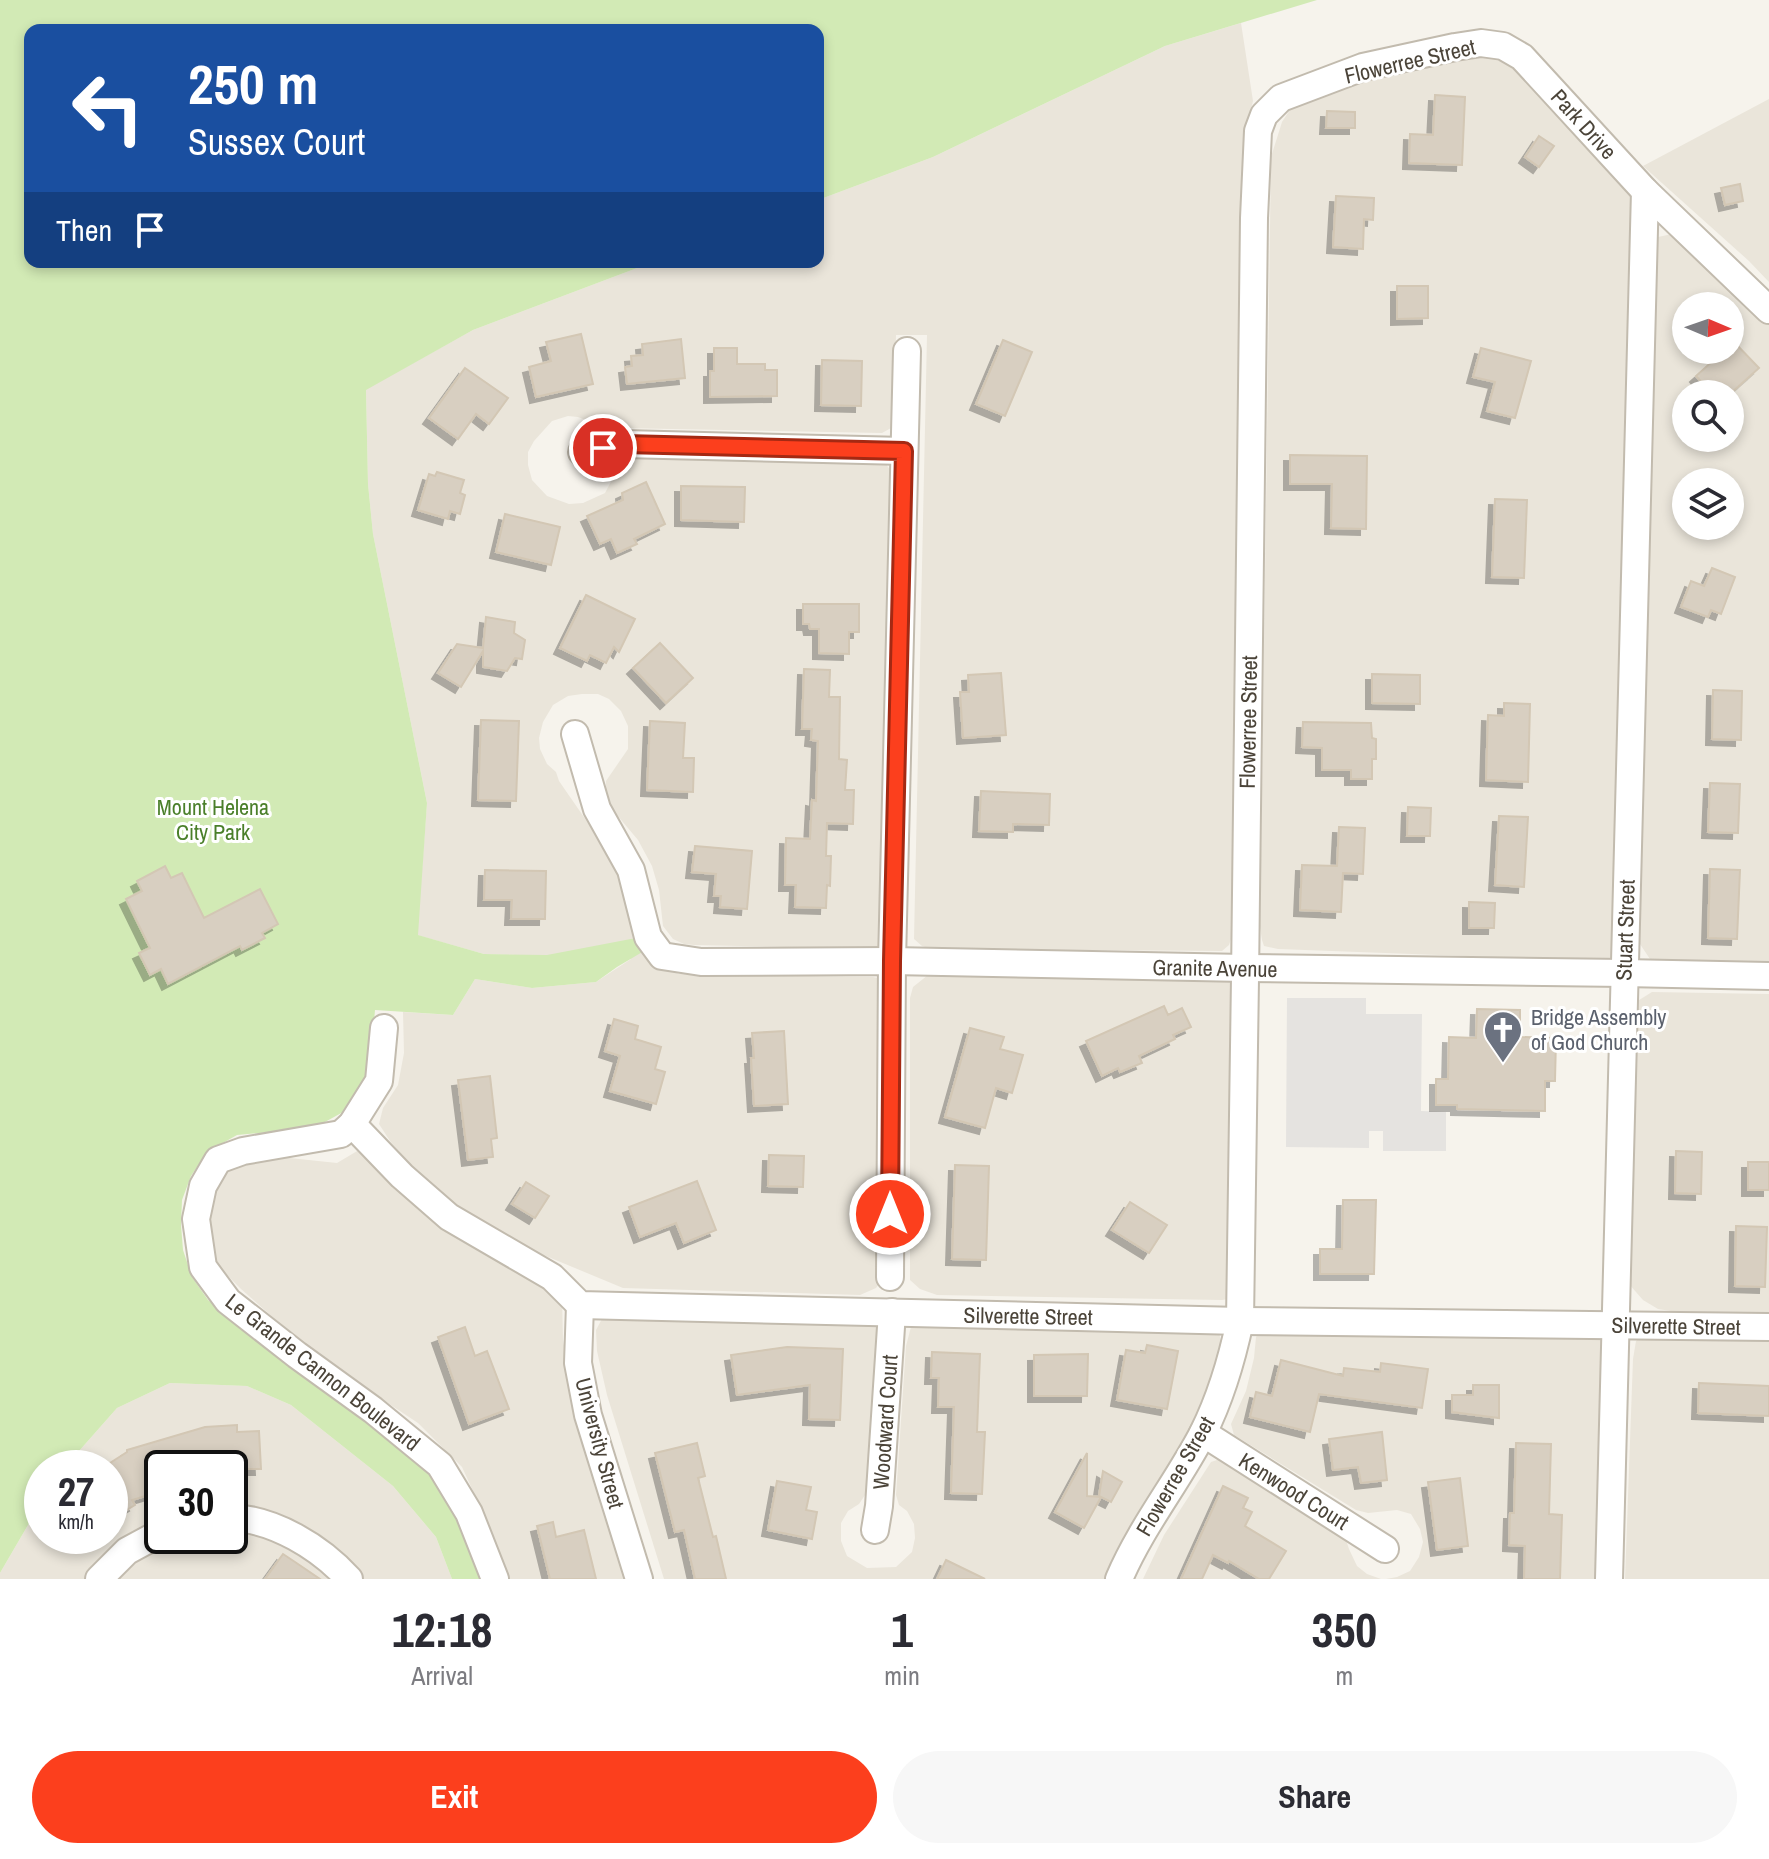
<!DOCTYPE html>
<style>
:root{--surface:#fff;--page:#f7f7f7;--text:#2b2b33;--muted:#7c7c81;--accent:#fc3f1d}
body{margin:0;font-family:"Archivo Narrow",sans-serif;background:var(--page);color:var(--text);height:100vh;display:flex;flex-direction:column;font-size:30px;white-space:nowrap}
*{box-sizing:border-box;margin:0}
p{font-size:26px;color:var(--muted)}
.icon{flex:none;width:44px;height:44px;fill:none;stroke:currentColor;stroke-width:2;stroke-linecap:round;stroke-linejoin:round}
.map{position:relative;height:1579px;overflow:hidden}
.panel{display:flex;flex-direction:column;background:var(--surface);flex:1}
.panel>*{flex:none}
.guide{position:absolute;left:24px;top:24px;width:800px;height:244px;border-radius:16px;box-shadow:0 4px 12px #0003;background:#1a4fa0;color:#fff;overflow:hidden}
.needle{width:52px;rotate:92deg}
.controls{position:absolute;left:1672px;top:292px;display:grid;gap:16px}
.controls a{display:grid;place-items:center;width:72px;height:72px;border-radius:50%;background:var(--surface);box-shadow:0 4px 12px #0003;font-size:40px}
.speed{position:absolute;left:24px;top:1450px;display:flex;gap:16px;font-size:40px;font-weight:700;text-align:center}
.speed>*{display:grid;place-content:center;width:104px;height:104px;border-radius:50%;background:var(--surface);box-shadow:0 4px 12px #0003;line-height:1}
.speed small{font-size:20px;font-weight:400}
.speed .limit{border:4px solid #111;border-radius:12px;background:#fff;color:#111}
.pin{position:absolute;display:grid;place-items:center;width:68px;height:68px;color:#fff;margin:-34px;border:4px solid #fff;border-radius:50%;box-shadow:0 2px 8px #0007}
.me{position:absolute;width:88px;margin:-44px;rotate:0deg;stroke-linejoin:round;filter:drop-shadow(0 0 6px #0008)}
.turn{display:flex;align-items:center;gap:28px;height:168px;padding:0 32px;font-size:36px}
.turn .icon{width:104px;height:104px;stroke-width:2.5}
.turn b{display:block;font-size:56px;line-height:68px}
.then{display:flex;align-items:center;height:76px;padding:0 32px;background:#0003;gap:16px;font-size:30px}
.eta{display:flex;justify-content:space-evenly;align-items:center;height:136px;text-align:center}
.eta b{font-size:48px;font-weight:800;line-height:56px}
.primary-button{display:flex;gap:16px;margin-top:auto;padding:16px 32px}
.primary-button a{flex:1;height:92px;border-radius:48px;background:var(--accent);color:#fff;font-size:32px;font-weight:800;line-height:92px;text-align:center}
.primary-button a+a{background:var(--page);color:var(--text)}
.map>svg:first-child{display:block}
</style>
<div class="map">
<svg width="1769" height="1579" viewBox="0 0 1769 1579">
<defs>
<filter id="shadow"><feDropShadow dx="-6" dy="6" stdDeviation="0" flood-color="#0004"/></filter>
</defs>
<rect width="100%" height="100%" fill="#f6f3ec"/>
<g fill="#eae5da" fill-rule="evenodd">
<polygon points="1241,23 1253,101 1250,113 1245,215 1232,936 1229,945 1222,951 932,949 922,946 914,939 927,335 896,335 894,420 891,428 882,433 619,428 604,427 578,417 568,416 552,421 534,441 528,452 528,465 532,480 547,496 569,504 583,503 605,493 617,470 626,462 634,458 880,461 886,464 890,470 892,478 881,944 874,949 694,945 684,944 673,939 663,926 659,890 652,866 638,840 617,815 609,803 606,790 606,781 628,749 628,726 621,711 609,699 598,694 582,694 568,696 553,705 543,722 539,738 540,749 547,764 556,772 559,781 615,862 658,965 679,974 873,977 882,979 883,1279 876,1288 860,1295 623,1288 534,1251 458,1211 420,1177 390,1141 379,1124 383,1108 398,1085 404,1053 403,1012 453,1015 475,979 532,988 596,982 631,959 484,954 417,935 427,803 373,534 368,484 366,389 473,330 653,262 818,262 818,200 933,157 1165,46"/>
<polygon points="1450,53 1504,53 1597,145 1634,199 1613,956 1604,961 1278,949 1264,946 1262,940 1260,927 1271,157 1282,122 1295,102"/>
<polygon points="1769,99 1769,282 1749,261 1643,166"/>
<path d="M 1672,234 L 1769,321 L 1769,967 L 1666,965 L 1650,959 L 1638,941 L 1656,248 L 1658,237 ZM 1686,306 L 1730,306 L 1730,350 L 1686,350 ZM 1686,394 L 1730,394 L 1730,438 L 1686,438 ZM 1686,482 L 1730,482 L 1730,526 L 1686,526 Z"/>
<polygon points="1069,964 1238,976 1228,1299 1222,1300 937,1295 920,1289 910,1280 910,998 913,987 928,975"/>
<polygon points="1652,992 1769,994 1769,1315 1684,1313 1658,1309 1643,1300 1629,1284 1636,1002"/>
<polygon points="364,1147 562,1295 563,1340 574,1400 629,1579 505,1579 495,1539 462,1467 418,1423 314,1354 241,1289 216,1264 209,1217 220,1175 261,1155 337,1163"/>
<polygon points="603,1317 874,1320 879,1331 867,1487 865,1495 859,1504 848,1511 841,1523 841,1541 847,1556 867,1568 896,1567 912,1552 915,1538 914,1524 907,1511 899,1505 896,1495 906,1346 911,1327 921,1319 1219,1332 1221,1342 1215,1377 1204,1408 1132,1526 1113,1561 1107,1579 664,1579 607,1395 597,1351 596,1330"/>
<polygon points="1262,1330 1606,1336 1602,1579 1386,1579 1397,1577 1410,1571 1419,1557 1423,1542 1420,1529 1411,1514 1397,1510 1368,1513 1356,1510 1234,1435 1231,1424 1246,1391 1254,1358 1256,1337"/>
<polygon points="1645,1333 1769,1335 1769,1579 1625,1579 1633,1359 1636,1341"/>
<polygon points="170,1383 247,1386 291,1405 393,1486 436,1537 452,1579 364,1579 337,1549 309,1532 230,1512 230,1468 162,1468 162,1524 87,1579 0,1579 0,1573 42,1501 42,1536 110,1536 110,1468 64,1468 117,1408"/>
<polygon points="1220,1459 1344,1534 1349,1549 1357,1566 1367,1574 1381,1579 1143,1579 1164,1535 1211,1462"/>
<polygon points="230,1529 283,1539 340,1579 113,1579 156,1544 179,1536 230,1536"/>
</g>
<polygon fill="#d2eab5" points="0,0 1317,0 1165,46 933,157 818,200 818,30 30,30 30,262 653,262 473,330 366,390 368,484 373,534 427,803 418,935 484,954 547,955 636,938 644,951 617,967 596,982 532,988 475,979 453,1015 375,1010 370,1068 345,1111 314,1128 237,1135 214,1148 203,1158 191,1176 182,1200 181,1225 183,1250 192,1277 208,1300 266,1346 376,1428 425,1468 446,1493 468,1539 483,1579 452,1579 436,1537 393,1486 291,1405 247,1386 170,1383 117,1408 64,1468 42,1468 42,1501 0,1573"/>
<polygon fill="#e5e3e0" points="1287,998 1366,998 1366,1014 1422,1014 1421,1111 1446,1112 1446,1151 1383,1151 1383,1131 1369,1131 1369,1148 1286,1147"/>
<g fill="#d8cfc1" stroke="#d3c7b4" stroke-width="2" filter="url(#shadow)">
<polygon points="1435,95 1465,97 1462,165 1409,163 1410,134 1433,135"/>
<polygon points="1327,111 1355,112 1355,128 1326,128"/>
<polygon points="1539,136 1554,146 1539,167 1525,157"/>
<polygon points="1740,184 1743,201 1725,205 1721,188"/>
<polygon points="1336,196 1374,198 1373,220 1364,219 1363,249 1333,247"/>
<polygon points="1397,286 1428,286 1428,318 1397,319"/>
<polygon points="581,334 593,384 536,397 529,367 551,361 546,342"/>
<polygon points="681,339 685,378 627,384 625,367 632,366 631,356 643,355 642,344"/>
<polygon points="1003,340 1032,352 1005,416 976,404"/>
<polygon points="1734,342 1759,368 1730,394 1712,394 1696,376 1725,350 1730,350 1730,346"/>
<polygon points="714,348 737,348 737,364 765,364 765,370 777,370 777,396 710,397 710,371 714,371"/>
<polygon points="1481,348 1531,361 1515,418 1487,411 1495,382 1473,377"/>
<polygon points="822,360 862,361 861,406 821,405"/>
<polygon points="465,368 508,398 489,424 476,414 458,439 429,418"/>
<polygon points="1290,455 1367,456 1366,529 1331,528 1332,484 1290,484"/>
<polygon points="437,472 464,480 460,493 465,495 460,514 450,511 448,519 418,510 429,474 435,476"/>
<polygon points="646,482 665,524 634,539 637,544 617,553 611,539 600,544 587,516 623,500 622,493"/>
<polygon points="681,486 745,487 744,522 681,520"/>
<polygon points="1495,499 1527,500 1524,578 1492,577"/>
<polygon points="505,514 560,527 551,565 496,552"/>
<polygon points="1712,568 1735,577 1721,614 1711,610 1708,617 1681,607 1691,581 1704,586"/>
<polygon points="586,595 635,619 619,652 614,647 606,663 590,655 587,661 560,648"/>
<polygon points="803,604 859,604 859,632 849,632 849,654 819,653 819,629 810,629 809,624 803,624"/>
<polygon points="486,617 515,622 514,633 525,640 522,659 515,658 507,671 483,667 483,651 461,687 438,673 457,644 483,648"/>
<polygon points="660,643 693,678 666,703 633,668"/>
<polygon points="804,669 830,670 829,697 840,697 839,759 847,760 845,790 854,790 853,824 827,823 826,856 831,856 830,886 827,885 826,908 795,907 796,885 785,885 786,838 810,839 812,800 816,801 818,741 811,740 812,729 802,729"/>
<polygon points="1001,673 1006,735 963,738 960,692 969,692 968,675"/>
<polygon points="1372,674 1420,675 1420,704 1372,703"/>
<polygon points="1713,690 1742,691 1741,740 1712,739"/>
<polygon points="1504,703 1530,704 1528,782 1486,780 1488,715 1504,716"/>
<polygon points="481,720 519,721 516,801 478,800"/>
<polygon points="650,721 685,723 683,758 694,758 693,792 647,790"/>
<polygon points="1303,722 1371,723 1372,738 1376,739 1376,759 1372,759 1372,779 1351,779 1351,770 1322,770 1322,748 1302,747"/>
<polygon points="1710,783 1740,784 1738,833 1708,832"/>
<polygon points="981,791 1050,794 1049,825 1013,824 1013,832 979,831"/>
<polygon points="1408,807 1431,808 1430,836 1407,836"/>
<polygon points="1499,816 1528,817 1524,887 1495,885"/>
<polygon points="1339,827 1365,828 1363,874 1343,873 1341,912 1300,910 1302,865 1337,866"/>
<polygon points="695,846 752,851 747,909 720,907 721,896 714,896 716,874 692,872"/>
<polygon points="165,866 171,878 182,873 204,918 260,889 278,924 262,933 265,938 242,950 240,946 168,984 161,969 150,975 139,953 150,948 126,899 142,891 137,881"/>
<polygon points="1710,869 1740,870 1737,939 1708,938"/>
<polygon points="485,870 546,871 545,919 511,919 512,900 484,900"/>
<polygon points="1469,902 1495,903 1494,928 1469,928"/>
<polygon points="1164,1006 1168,1015 1182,1008 1191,1027 1173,1035 1175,1039 1139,1056 1142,1063 1120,1072 1118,1068 1102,1076 1086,1041"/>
<polygon points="1477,1009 1520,1010 1520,1037 1556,1038 1555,1081 1545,1081 1545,1111 1457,1109 1457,1105 1436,1105 1436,1079 1448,1079 1449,1037 1476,1038"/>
<polygon points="614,1019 638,1026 635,1039 661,1047 655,1069 665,1072 656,1104 610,1091 620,1056 605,1051"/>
<polygon points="970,1028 1004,1037 1000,1049 1023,1055 1012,1093 996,1088 985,1128 945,1117"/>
<polygon points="784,1031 788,1104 754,1106 751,1058 754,1058 752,1033"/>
<polygon points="490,1076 497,1138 491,1139 493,1157 468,1160 458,1080"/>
<polygon points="1676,1151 1702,1152 1701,1194 1675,1193"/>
<polygon points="769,1155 804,1156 803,1187 768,1186"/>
<rect x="1748" y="1162" width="21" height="28"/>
<polygon points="955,1165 989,1166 986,1260 952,1259"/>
<polygon points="697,1181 716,1230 684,1243 676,1223 640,1237 629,1207"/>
<polygon points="526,1182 549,1196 535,1218 512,1204"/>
<polygon points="1343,1200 1376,1200 1374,1274 1320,1274 1320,1249 1342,1249"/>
<polygon points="1130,1202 1167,1225 1149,1253 1112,1230"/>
<polygon points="1736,1226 1767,1227 1765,1287 1735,1286"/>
<polygon points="465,1327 475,1356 487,1351 509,1409 469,1424 438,1337"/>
<polygon points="1147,1345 1178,1351 1167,1409 1117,1400 1126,1350 1145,1353"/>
<polygon points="787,1347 843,1349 840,1420 809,1419 810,1385 737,1395 731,1355"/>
<polygon points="932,1352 980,1354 977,1432 985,1432 982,1494 951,1493 954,1407 938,1407 939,1378 931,1378"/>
<polygon points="1088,1354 1087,1396 1034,1396 1034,1355"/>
<polygon points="1281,1360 1343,1376 1344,1368 1380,1372 1381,1363 1428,1369 1422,1408 1319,1394 1310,1432 1250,1417 1256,1392 1272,1396"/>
<polygon points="1699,1383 1769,1386 1769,1416 1698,1413"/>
<polygon points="1473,1385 1499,1385 1499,1418 1452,1412 1452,1395 1473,1395"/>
<polygon points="237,1425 237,1432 259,1431 261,1469 246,1469 246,1477 230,1477 230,1468 162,1468 162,1491 132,1500 135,1505 110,1520 110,1463 127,1452 127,1450 205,1427"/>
<polygon points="1382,1432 1387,1480 1361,1483 1358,1467 1333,1470 1329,1439"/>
<polygon points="697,1443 705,1476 698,1478 713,1537 716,1536 726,1579 695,1579 684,1530 675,1532 655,1453"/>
<polygon points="1516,1443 1551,1444 1549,1514 1562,1515 1560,1579 1524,1579 1525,1546 1509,1545 1510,1513 1514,1513"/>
<polygon points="1087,1453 1087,1496 1101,1497 1084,1528 1055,1512"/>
<polygon points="1103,1471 1122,1482 1111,1502 1099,1496"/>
<polygon points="1460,1478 1468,1546 1437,1550 1428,1482"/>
<polygon points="777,1481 811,1487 806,1510 817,1512 812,1539 768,1530"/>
<polygon points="1223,1486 1248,1498 1243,1508 1252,1512 1245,1526 1286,1551 1269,1579 1259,1579 1229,1561 1228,1563 1213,1555 1202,1579 1181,1579"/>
<polygon points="553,1522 556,1537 584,1530 596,1579 550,1579 537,1526"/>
<polygon points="283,1554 295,1562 320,1579 265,1579"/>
<polygon points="946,1560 985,1579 937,1579"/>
</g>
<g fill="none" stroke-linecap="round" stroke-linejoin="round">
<defs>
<g id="minor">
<polyline points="582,452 624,444 904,451"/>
<polyline points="575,734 597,809 631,870 648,937 662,956 701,962 892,961 1245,968 1624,973 1769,976"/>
<polyline points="384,1028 379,1081 352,1124 341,1134 243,1151 218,1160 203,1186 196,1219 203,1267 228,1301 297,1355 373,1410 440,1465 469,1513 495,1579"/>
<polyline points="352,1124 402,1176 449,1217 552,1277 580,1305 1240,1321 1769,1327"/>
<polyline points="890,1277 892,961 907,351"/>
<polyline points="580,1305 578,1363 588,1415 639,1579"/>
<polyline points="1203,1433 1385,1549"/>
<path d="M 230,1518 C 273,1518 321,1548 349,1579"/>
<polyline points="875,1530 879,1506 892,1312"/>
<polyline points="99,1579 127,1551 162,1532"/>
<path d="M 1119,1579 C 1141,1527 1177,1483 1203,1433 C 1220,1399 1232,1359 1240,1321 L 1245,978 L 1254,218 L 1258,131 L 1264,115 L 1281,98 L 1363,67 L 1455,47 L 1481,43 L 1503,46 L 1522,57 L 1645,191 L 1769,310"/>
<polyline points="1609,1579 1645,191"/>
</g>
</defs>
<use href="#minor" stroke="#c2bbae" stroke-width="30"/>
<use href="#minor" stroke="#fff" stroke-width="26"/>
</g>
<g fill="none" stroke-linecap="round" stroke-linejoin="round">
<defs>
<polyline id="route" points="603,448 624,444 904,451 892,961 890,1214"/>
</defs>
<use href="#route" stroke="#a42913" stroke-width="20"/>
<use href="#route" stroke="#fc3f1d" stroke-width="14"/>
</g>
<defs>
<symbol id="church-pin" viewBox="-11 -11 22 30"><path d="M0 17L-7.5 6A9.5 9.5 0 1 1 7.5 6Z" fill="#6b7280" stroke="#fff"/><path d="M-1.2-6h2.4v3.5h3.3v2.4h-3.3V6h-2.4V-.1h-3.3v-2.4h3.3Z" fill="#fff"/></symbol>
</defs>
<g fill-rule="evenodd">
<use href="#church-pin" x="1481" y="1008" width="44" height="60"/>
</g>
<g text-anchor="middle" stroke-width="6" stroke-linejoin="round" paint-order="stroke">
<g font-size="22" fill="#4b4439" stroke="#fff">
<text transform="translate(1410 61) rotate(-13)" y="8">Flowerree Street</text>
<text transform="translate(1584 124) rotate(48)" y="8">Park Drive</text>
<text transform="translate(1248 722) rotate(-89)" y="8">Flowerree Street</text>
<text transform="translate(1625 930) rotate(-88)" y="8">Stuart Street</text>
<text transform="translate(1215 968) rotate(1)" y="8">Granite Avenue</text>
<text transform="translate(1028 1316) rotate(1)" y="8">Silverette Street</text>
<text transform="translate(1676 1326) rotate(1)" y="8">Silverette Street</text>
<text transform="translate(323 1372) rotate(38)" y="8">Le Grande Cannon Boulevard</text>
<text transform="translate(885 1422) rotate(-86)" y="8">Woodward Court</text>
<text transform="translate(600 1443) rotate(75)" y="8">University Street</text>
<text transform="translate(1175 1476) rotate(-60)" y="8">Flowerree Street</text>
<text transform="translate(1294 1491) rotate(32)" y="8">Kenwood Court</text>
</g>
<g font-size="22" fill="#4a7f2a" stroke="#fff">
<text x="213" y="815">Mount Helena<tspan x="213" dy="25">City Park</tspan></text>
</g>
<g font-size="22" fill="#5b616d" stroke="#fff" text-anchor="start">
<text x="1531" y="1025">Bridge Assembly<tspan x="1531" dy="25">of God Church</tspan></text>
</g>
</g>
</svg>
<div class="controls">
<a><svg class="needle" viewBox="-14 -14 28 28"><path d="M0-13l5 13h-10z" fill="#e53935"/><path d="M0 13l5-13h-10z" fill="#7c7c81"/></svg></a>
<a><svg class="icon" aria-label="search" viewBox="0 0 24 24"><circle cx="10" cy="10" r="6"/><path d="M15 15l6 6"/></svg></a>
<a><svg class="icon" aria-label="layers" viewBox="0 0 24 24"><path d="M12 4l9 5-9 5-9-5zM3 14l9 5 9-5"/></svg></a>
</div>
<div class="speed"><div>27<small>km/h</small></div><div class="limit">30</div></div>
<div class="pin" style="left:603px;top:448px;background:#d93025"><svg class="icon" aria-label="arrive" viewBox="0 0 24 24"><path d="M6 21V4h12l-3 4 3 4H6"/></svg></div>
<svg class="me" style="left:890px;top:1214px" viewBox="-20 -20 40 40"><circle r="17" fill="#fc3f1d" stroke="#fff" stroke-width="3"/><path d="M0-11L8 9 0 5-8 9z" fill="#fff"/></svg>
<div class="guide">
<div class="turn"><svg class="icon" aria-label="left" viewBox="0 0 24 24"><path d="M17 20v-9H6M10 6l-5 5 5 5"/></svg><div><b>250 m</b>Sussex Court</div></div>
<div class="then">Then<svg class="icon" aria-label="arrive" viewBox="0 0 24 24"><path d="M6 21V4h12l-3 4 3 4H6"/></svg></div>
</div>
</div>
<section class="panel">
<div class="eta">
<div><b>12:18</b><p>Arrival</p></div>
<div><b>1</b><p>min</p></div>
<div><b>350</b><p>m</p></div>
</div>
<div class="primary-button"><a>Exit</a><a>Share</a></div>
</section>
